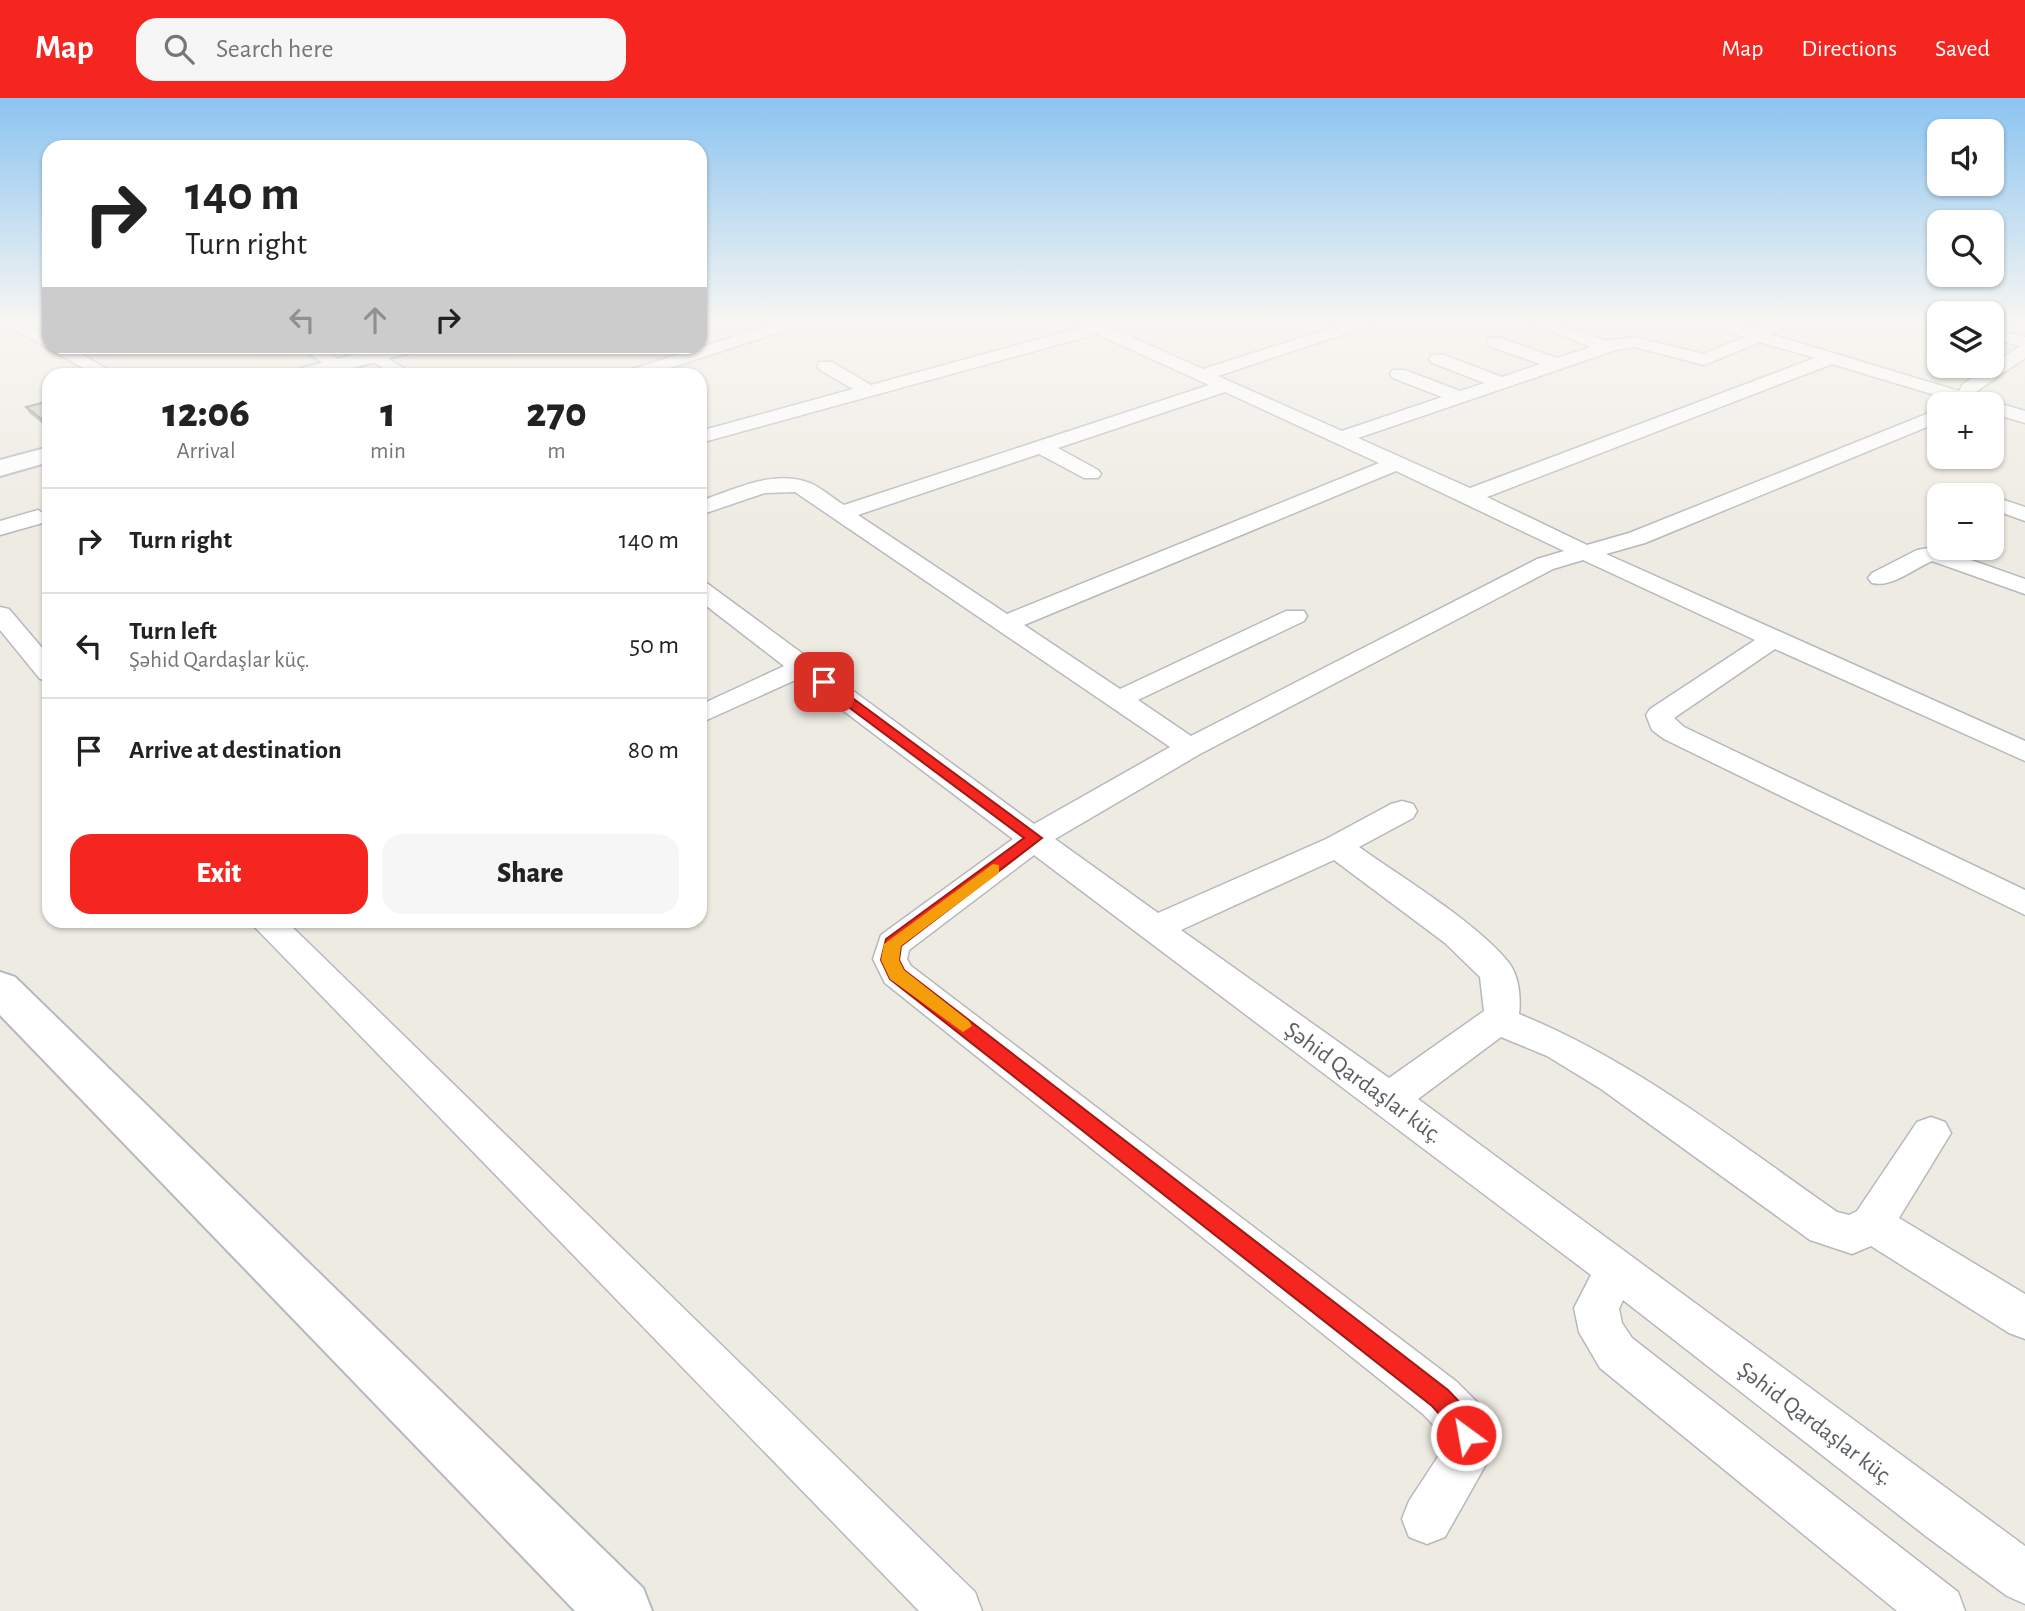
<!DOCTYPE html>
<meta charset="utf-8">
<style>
:root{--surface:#fff;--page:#f6f6f6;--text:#222;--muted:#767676;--line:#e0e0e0;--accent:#f52620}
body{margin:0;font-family:"Alegreya Sans",sans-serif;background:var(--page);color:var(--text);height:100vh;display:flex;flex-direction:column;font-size:26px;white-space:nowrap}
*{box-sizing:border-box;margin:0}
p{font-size:23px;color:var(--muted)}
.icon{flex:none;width:38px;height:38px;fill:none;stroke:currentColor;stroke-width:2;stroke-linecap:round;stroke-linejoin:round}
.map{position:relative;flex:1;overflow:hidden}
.sheet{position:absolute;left:42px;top:270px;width:665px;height:560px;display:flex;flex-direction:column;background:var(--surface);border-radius:21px;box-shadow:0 2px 5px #0004}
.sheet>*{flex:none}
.banner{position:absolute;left:42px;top:42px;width:665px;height:214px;border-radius:21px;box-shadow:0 2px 5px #0004;background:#fff;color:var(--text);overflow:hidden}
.buttons{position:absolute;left:1927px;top:21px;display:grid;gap:14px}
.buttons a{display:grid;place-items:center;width:77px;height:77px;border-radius:14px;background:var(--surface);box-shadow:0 2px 5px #0004;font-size:35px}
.pin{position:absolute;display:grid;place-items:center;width:60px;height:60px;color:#fff;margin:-30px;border-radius:14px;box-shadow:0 4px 10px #0006}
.me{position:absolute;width:77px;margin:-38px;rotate:328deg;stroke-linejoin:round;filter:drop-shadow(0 0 5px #0008)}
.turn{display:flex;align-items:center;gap:24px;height:147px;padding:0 28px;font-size:32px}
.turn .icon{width:91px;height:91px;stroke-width:2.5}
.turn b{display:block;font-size:49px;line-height:60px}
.lanes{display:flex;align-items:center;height:66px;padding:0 28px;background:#0003;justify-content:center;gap:35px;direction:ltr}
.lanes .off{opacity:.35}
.eta{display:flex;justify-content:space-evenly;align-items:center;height:119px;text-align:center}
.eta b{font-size:42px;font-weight:800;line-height:49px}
.cta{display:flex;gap:14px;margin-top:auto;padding:14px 28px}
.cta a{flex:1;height:80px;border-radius:21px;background:var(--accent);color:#fff;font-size:28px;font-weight:800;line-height:80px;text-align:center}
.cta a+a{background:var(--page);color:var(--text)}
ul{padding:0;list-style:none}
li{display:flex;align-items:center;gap:21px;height:105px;padding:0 28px;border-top:2px solid var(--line)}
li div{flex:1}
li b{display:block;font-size:26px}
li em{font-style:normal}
header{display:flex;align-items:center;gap:42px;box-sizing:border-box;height:98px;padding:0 35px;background:var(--accent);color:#fff}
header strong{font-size:33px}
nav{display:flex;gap:38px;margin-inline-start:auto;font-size:24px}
.search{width:490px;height:63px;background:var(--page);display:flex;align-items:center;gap:18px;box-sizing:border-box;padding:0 24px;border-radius:21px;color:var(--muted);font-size:26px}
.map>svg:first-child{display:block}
</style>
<header>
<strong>Map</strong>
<div class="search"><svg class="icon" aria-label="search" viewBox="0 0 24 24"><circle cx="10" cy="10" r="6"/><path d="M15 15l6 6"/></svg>Search here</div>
<nav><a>Map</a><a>Directions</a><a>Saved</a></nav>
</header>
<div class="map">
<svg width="2025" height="1513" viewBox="0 0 2025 1513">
<rect width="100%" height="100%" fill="#eeebe2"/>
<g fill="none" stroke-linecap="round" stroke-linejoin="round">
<defs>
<g id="street">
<polygon points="1,224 21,224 49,239 49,248 68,248 115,276 94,276"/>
<polygon points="780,224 804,224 802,227 651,276 626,276 629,272"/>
<path d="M 1077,224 L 1098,224 L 1203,271 L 1350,224 L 1374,224 L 1372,227 L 1218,278 L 1342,333 L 1442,299 L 1393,280 L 1390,276 L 1393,272 L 1405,272 L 1460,293 L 1485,285 L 1432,265 L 1429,261 L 1432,257 L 1444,257 L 1502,279 L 1540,266 L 1489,248 L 1487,244 L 1489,240 L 1501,240 L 1557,260 L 1591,249 L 1528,224 L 1552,224 L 1607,243 L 1634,239 L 1703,256 L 1745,239 L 1707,227 L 1705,224 L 1730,224 L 1754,231 L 1773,224 L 1797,224 L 1770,236 L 1959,293 L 1963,286 L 2020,248 L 1992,241 L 1992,231 L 2025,239 L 2025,260 L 1977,293 L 1975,298 L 2025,313 L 2025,325 L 1992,315 L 1992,306 L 1954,306 L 1955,303 L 1832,266 L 1487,399 L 1587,447 L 1629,435 L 1939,311 L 1939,324 L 1645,445 L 1606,456 L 2025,643 L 2025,663 L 1775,551 L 1674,620 L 1684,629 L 2025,792 L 2025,817 L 1664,641 L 1652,632 L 1646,617 L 1650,611 L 1755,542 L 1583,462 L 1553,471 L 1200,656 L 1055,741 L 1158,815 L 1326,741 L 1391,706 L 1402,703 L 1413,706 L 1417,713 L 1413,720 L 1359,749 C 1401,779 1479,826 1509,865 C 1519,878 1521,900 1519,916 C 1635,963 1735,1043 1837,1114 L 1849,1117 L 1857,1113 L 1917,1024 L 1931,1019 L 1945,1024 L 1951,1035 L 1899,1120 L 2025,1196 L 2025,1241 L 2009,1235 L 1871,1148 L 1852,1156 L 1810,1142 L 1601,991 L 1547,958 L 1501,939 L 1418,1001 L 2025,1448 L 2025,1506 L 2007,1498 L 1927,1439 L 1623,1202 L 1619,1211 L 1622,1225 L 1632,1240 L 1958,1494 L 1965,1513 L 1897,1513 L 1600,1270 L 1579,1234 L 1574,1210 L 1591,1177 L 1034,757 L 909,852 L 907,861 L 911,868 L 1457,1284 L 1479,1306 L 1494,1352 L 1445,1439 L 1427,1446 L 1409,1439 L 1402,1421 L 1409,1403 L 1445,1348 L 1442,1336 L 1423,1316 L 885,885 L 873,861 L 881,837 L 1013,741 L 800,580 L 700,625 L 700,607 L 784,568 L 700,503 L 700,484 L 708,486 L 1034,726 L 1170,649 L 795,394 L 765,395 L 700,417 L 700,403 C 733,392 771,372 807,384 C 820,388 832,400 844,407 L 1209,287 L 1097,236 L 700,345 L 700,333 L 853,291 L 820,272 L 817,268 L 820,264 L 832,264 L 871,287 L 1083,229 ZM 1760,244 L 1815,260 L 1470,390 L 1358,340 L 1616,252 L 1634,249 L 1704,267 ZM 1225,294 L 1379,365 L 1007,516 L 858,417 L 1039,356 L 1084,380 L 1098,380 L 1101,376 L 1098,372 L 1058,350 ZM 1396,373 L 1564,453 L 1537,461 L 1191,638 L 1138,602 L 1304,523 L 1307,518 L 1304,513 L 1286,513 L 1120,591 L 1024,527 ZM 1334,762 L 1445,845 L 1480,879 L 1484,913 L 1389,980 L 1181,832 Z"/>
<polygon points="299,248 320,248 347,268 344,272 332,272"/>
<polygon points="376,253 413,276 393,276 370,262 367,258"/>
<polygon points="1992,398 2025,409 2025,423 1992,411"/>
<polygon points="38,412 49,419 46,424 0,437 0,423"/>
<path d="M 1934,449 L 2025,481 L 2025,496 L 1932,463 C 1913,471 1892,490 1872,485 L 1868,480 L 1872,475 L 1917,452 Z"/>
<polygon points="0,509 9,511 49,558 49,583 40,581 0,532"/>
<polygon points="248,822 285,822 975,1494 982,1513 919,1513"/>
</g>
<g id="secondary">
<polygon points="387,248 423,248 420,252 330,276 296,276 299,271"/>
<polygon points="49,349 49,364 0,378 0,362"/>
<polygon points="0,874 15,879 643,1490 652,1513 575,1513 0,917"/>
</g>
</defs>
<use href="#street" stroke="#b5b8bd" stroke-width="3"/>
<use href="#secondary" stroke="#b5babf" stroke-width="4"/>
<use href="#street" fill="#fff" fill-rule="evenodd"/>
<use href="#secondary" fill="#fff" fill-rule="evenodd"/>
</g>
<polygon fill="#afaba6" points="49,303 49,331 29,315 26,309"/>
<polygon fill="#cbc7c1" stroke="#8e8b87" stroke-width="2" points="49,303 49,327 26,309"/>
<linearGradient id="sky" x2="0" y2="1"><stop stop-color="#8bc4f1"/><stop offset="0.51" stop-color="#f7f6f2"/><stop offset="1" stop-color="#f7f6f2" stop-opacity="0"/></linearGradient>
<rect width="2025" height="436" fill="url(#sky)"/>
<polygon fill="#f52620" stroke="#9f1915" stroke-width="2" points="819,582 828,582 1042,740 901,848 899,862 904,872 1448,1292 1470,1315 1478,1337 1474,1346 1466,1349 1457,1346 1452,1330 1432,1308 890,881 881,862 886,841 1024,740 819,587"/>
<polygon fill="#f59e0b" points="993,766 999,767 999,775 901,848 899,862 904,872 969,923 972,928 963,934 890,881 881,862 884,846"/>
<g text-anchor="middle" stroke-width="5" stroke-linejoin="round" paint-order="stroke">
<g font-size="24" fill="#5a5f64" stroke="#fff">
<text transform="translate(1364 984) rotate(36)" y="8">Şəhid Qardaşlar küç.</text>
<text transform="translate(1816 1325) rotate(37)" y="8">Şəhid Qardaşlar küç.</text>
</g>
</g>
</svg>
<div class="buttons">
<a><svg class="icon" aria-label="sound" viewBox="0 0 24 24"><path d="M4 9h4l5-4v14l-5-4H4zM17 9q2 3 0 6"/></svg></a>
<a><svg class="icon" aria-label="search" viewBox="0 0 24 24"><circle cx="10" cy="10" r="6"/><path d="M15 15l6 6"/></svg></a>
<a><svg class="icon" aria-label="layers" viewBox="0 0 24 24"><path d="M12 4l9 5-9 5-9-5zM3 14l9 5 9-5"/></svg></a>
<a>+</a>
<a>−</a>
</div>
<div class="pin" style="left:824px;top:584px;background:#d93025"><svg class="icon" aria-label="arrive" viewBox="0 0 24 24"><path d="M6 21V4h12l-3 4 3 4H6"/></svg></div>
<svg class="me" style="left:1466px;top:1337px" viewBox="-20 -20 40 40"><circle r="17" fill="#f52620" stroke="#fff" stroke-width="3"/><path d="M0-11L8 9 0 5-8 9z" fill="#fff"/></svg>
<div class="banner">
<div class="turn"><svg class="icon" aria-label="right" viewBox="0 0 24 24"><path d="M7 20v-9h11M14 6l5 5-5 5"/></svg><div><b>140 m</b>Turn right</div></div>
<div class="lanes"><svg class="icon off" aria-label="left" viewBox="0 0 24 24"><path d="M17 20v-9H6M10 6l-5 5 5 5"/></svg><svg class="icon off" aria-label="ahead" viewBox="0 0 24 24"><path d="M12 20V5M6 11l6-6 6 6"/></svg><svg class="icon" aria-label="right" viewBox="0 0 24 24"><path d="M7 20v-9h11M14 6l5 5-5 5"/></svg></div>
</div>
<section class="sheet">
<div class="eta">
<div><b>12:06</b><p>Arrival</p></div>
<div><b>1</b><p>min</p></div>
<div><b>270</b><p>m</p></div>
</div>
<ul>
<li><svg class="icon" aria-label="right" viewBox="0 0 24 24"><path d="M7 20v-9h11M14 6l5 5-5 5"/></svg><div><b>Turn right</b></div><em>140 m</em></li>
<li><svg class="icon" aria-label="left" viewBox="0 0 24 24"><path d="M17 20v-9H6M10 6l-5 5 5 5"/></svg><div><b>Turn left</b><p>Şəhid Qardaşlar küç.</p></div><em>50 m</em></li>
<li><svg class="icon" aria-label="arrive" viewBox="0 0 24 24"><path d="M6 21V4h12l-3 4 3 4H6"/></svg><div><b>Arrive at destination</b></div><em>80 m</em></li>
</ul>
<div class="cta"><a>Exit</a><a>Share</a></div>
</section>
</div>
